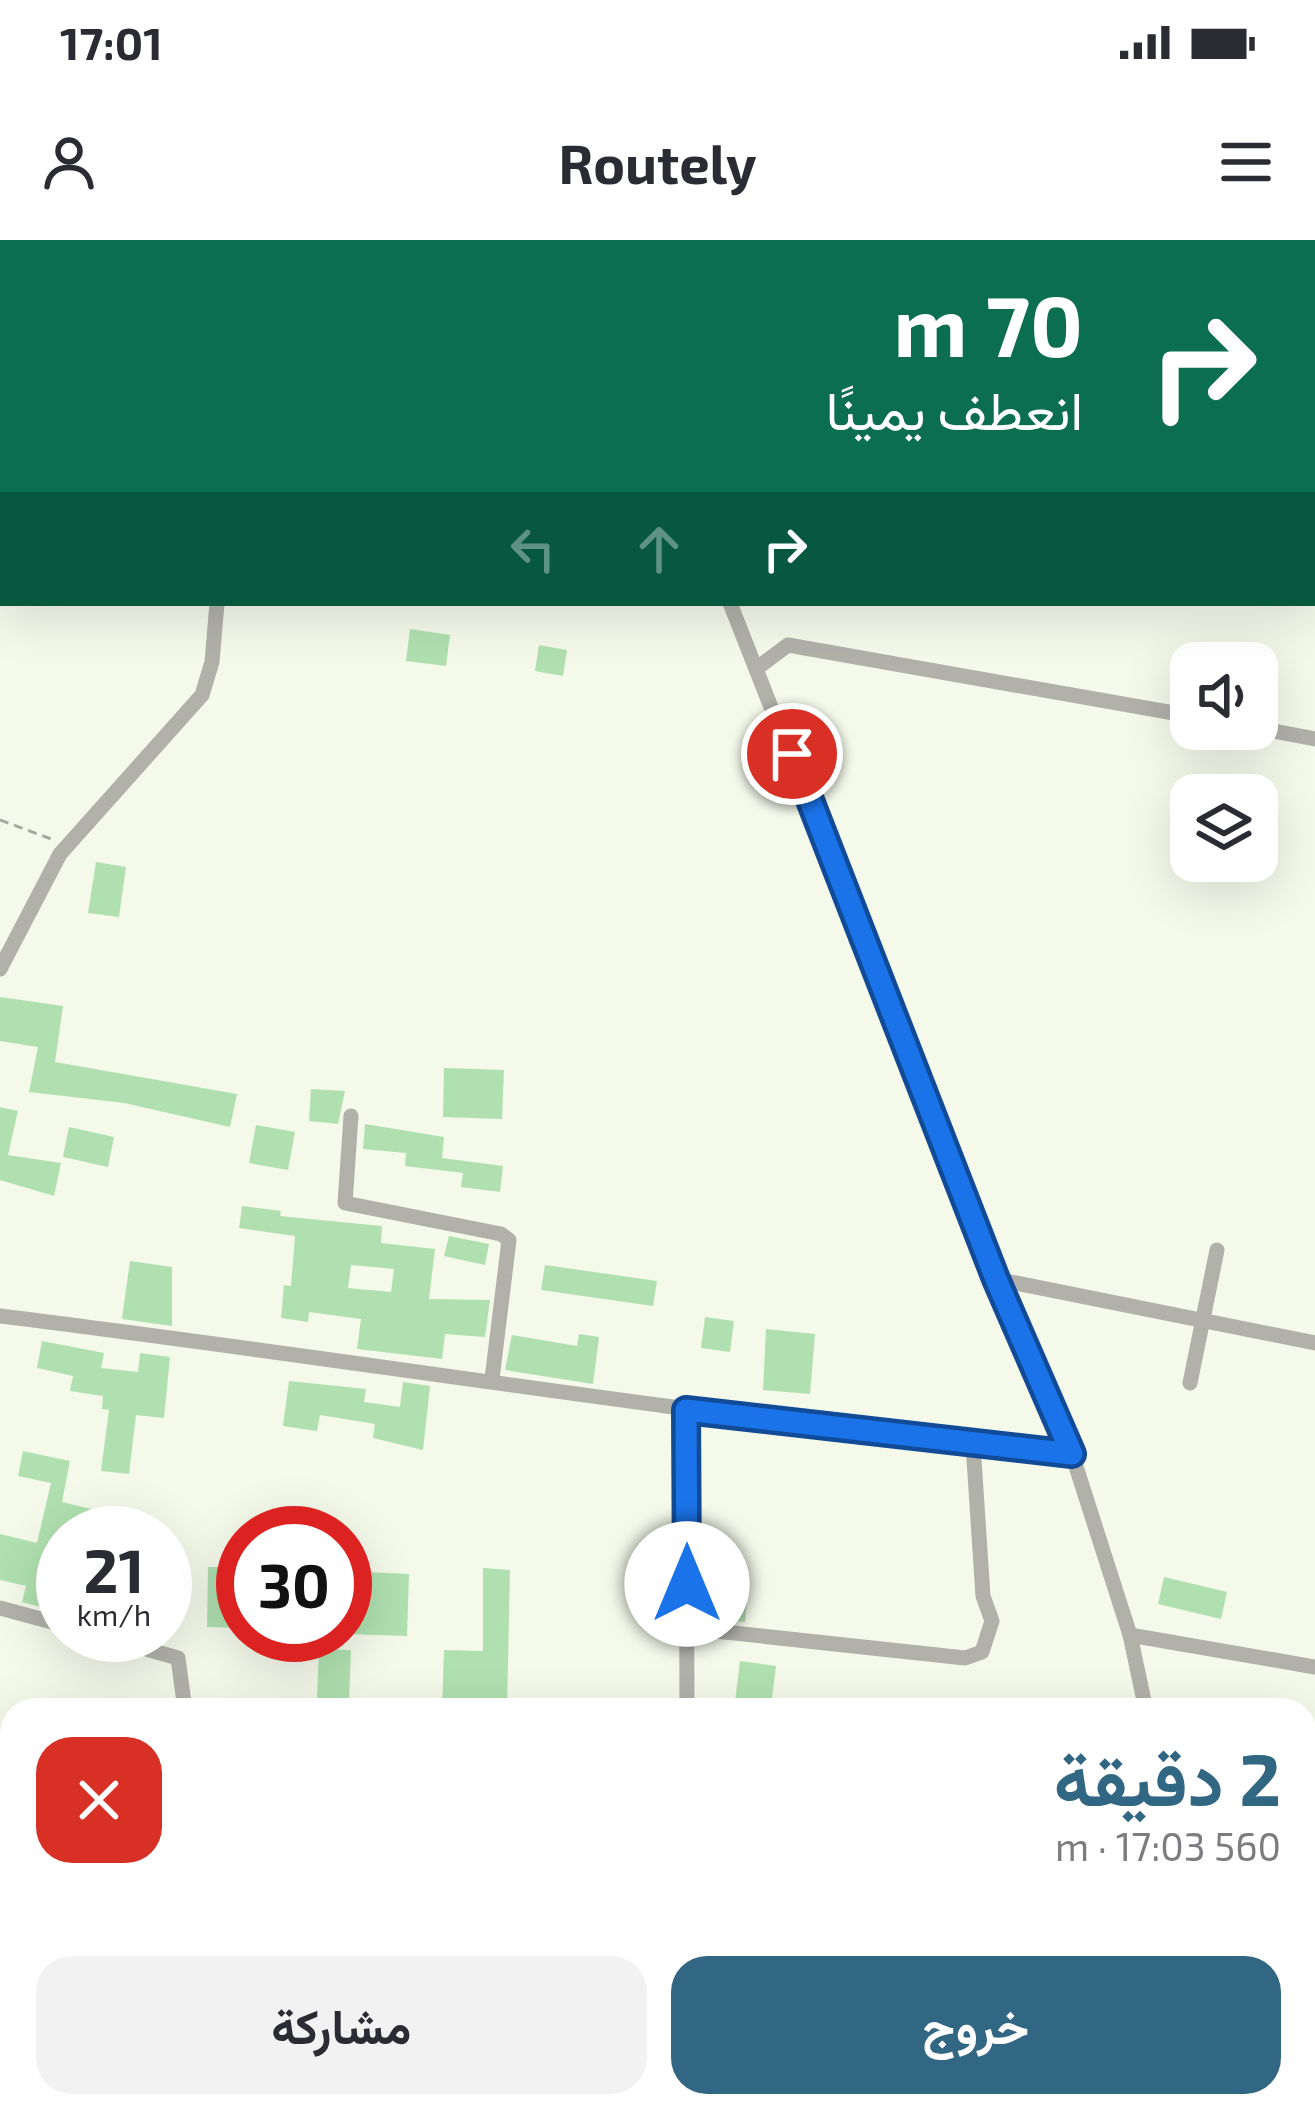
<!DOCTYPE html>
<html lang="ar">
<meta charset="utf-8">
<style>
:root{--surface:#fff;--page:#f2f2f3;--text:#2b2b33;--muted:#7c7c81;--accent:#326783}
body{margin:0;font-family:"Exo 2",Vazirmatn,sans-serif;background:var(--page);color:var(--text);direction:rtl;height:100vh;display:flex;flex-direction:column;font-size:45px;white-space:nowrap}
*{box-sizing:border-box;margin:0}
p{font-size:39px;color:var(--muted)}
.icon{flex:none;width:66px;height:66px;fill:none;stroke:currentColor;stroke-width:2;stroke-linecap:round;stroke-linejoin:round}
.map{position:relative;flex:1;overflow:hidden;direction:ltr}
.panel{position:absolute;left:0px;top:1458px;width:1317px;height:420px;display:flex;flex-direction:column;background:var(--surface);border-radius:36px 36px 0 0;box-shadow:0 12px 48px #0002;direction:rtl}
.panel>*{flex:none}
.top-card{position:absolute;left:0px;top:0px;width:1317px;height:366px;box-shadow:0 12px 48px #0002;direction:rtl;background:#0b6e4f;color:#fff;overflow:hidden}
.tools{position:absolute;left:1170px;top:402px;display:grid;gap:24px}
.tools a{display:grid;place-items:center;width:108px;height:108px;border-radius:24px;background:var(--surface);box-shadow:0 12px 48px #0002;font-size:60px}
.speed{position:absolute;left:36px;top:1266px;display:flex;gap:24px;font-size:60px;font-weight:700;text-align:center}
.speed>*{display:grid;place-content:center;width:156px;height:156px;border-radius:50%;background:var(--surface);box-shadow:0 12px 48px #0002;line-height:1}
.speed small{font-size:30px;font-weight:400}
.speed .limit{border:18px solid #d22;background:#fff;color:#111}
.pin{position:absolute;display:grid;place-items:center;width:102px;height:102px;color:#fff;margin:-51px;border:6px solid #fff;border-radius:50%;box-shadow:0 3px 12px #0007}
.me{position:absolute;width:132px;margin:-66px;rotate:0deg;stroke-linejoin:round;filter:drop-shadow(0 0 9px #0008)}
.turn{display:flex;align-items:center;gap:42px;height:252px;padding:0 36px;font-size:54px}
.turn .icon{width:156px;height:156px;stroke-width:2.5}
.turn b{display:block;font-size:84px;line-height:102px}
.lanes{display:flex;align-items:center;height:114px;padding:0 36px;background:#0003;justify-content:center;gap:60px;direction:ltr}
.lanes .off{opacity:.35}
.round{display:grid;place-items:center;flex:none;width:126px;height:126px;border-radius:36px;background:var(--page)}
.overview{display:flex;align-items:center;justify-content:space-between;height:204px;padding:0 36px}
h1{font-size:72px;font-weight:700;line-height:90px;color:var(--accent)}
.button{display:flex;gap:24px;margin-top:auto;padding:24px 36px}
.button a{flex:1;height:138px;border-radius:36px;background:var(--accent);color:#fff;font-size:48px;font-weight:700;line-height:138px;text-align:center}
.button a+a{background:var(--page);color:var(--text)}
.status{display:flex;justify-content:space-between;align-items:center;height:84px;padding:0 60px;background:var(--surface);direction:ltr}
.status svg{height:33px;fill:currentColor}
header{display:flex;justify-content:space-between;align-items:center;height:156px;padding:0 36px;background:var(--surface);font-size:54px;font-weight:700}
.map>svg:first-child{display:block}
</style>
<div class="status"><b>17:01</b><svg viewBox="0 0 49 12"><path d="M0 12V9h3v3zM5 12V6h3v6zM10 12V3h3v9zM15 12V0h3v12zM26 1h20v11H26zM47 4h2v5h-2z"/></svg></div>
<header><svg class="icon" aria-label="menu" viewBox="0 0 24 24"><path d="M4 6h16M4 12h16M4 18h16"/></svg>Routely<svg class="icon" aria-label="person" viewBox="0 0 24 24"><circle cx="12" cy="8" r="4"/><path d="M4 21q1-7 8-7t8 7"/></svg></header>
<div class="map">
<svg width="1315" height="1878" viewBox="0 0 1315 1878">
<rect width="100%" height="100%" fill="#f4f9ea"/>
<g fill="#b0e0b0" fill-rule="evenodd">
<polygon points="410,389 450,395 446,426 406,421"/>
<polygon points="539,405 567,410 563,436 535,431"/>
<polygon points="96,622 126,627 119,677 88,673"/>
<polygon points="0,757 63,766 55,822 237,854 230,887 124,863 29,852 38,807 0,801"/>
<polygon points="444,828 504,830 502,879 443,877"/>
<polygon points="311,849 345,851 338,884 309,881"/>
<polygon points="0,867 18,871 8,915 61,923 54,956 0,940"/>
<polygon points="365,884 444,897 442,918 503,926 500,952 461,947 463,933 405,926 406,913 363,909"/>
<polygon points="256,885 295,892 288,930 249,923"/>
<polygon points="69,887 114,897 108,927 63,917"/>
<path d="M 242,966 L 281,971 L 280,976 L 382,986 L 381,1003 L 435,1009 L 429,1059 L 490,1060 L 485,1097 L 445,1094 L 442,1119 L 357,1109 L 361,1079 L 309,1072 L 308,1082 L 281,1078 L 284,1045 L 291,1046 L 295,996 L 239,988 ZM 351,1025 L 394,1029 L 391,1052 L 348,1048 Z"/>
<polygon points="449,996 489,1004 485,1025 444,1016"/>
<polygon points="130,1021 172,1027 172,1086 122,1079"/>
<polygon points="545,1025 657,1041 653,1066 541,1050"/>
<polygon points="705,1077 734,1081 730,1112 701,1108"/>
<polygon points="766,1089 815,1094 810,1154 763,1150"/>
<polygon points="579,1094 599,1097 593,1144 505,1130 512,1095 577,1106"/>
<polygon points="42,1101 104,1113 101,1128 138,1132 140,1113 170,1117 164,1178 136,1175 129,1234 101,1231 109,1170 102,1169 103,1156 70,1151 73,1136 37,1128"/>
<polygon points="289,1141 366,1149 364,1162 400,1167 403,1142 430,1146 423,1210 373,1198 375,1184 320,1175 317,1191 283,1186"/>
<polygon points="23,1211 70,1221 62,1262 91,1269 89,1281 120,1288 119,1293 63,1293 63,1373 22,1362 26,1346 0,1340 0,1294 37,1303 51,1243 18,1236"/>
<polygon points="208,1327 243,1327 242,1388 207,1387"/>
<polygon points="483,1328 510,1330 507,1470 442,1470 444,1410 483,1411"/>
<polygon points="346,1331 409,1334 407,1396 345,1394"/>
<polygon points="1164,1337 1227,1352 1221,1379 1158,1364"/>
<polygon points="699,1343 748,1347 745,1382 699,1377"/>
<polygon points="319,1409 351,1410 349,1460 317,1458"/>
<polygon points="740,1421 776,1426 771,1466 735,1462"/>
<polygon points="273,1866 396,1866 395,1878 272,1878"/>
<polygon points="795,1866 890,1866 889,1878 794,1878"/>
</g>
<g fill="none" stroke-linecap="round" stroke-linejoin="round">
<polyline stroke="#a5a99e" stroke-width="3" stroke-dasharray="9 6" stroke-linecap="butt" points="0,580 54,600"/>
<g stroke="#b1b1aa" stroke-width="8">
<polyline points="10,1602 12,1686"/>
<polyline points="0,1820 12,1823"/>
</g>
<g stroke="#b1b1aa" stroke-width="15">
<polyline points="581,0 583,3"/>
<polyline points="155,3 156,0"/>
<polyline points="257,3 258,0"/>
<polyline points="0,147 3,148"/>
<polyline points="730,363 996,1039 1072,1214 1130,1395 1146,1470"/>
<polyline points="757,428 788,405 1191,476"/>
<polyline points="1257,488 1315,499"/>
<polyline points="0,729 60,614 202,455 212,422 217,363"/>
<polyline points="351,876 345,963 501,994 509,1000 492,1139"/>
<polyline points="996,1039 1315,1103"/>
<path d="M 0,1076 C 358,1120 713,1179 1072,1214"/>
<polyline points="1190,1143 1217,1010"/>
<polyline points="686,1170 687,1470"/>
<polyline points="0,1368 63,1385"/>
<polyline points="687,1388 965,1418 982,1412 992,1381 983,1356 973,1204"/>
<polyline points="97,1395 178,1418 185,1470"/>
<polyline points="1130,1395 1315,1427"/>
<polyline points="278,1470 342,1470"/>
<polyline points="1305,1566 1315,1568"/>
<polyline points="0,1724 12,1726"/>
<polyline points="1051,1866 1100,1878"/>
<polyline points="1231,1866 1285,1878"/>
<polyline points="652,1878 653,1866"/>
<polyline points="1022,1878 1023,1866"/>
<polyline points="1218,1878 1220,1866"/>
</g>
</g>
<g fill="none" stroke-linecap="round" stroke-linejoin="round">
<defs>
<polyline id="route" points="687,1344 686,1170 1072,1214 996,1039 792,514"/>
</defs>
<use href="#route" stroke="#114b97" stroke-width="30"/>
<use href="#route" stroke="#1a73e8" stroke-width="21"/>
</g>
</svg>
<div class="tools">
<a><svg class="icon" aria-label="sound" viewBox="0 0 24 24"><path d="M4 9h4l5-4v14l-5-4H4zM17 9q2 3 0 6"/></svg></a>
<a><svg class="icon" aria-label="layers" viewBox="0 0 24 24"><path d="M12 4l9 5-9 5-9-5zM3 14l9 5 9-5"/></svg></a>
</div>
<div class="speed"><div>21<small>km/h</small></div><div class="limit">30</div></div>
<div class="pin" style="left:792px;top:514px;background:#d93025"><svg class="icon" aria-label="arrive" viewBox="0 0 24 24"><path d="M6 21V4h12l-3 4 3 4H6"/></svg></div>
<svg class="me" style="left:687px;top:1344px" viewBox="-20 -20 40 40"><circle r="19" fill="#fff"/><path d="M0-13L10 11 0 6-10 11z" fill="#1a73e8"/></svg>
<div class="top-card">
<div class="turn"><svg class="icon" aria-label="right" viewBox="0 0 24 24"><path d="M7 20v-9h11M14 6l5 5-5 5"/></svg><div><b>70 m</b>انعطف يمينًا</div></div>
<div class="lanes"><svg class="icon off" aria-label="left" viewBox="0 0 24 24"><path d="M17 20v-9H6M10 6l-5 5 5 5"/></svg><svg class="icon off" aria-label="ahead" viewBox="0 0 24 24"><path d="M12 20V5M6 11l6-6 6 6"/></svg><svg class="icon" aria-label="right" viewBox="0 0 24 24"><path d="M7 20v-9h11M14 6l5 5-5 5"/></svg></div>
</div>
<section class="panel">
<div class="overview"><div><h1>2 دقيقة</h1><p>560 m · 17:03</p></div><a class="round" style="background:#d93025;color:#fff"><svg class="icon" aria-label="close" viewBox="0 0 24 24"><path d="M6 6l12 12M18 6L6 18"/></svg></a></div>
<div class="button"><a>خروج</a><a>مشاركة</a></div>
</section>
</div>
